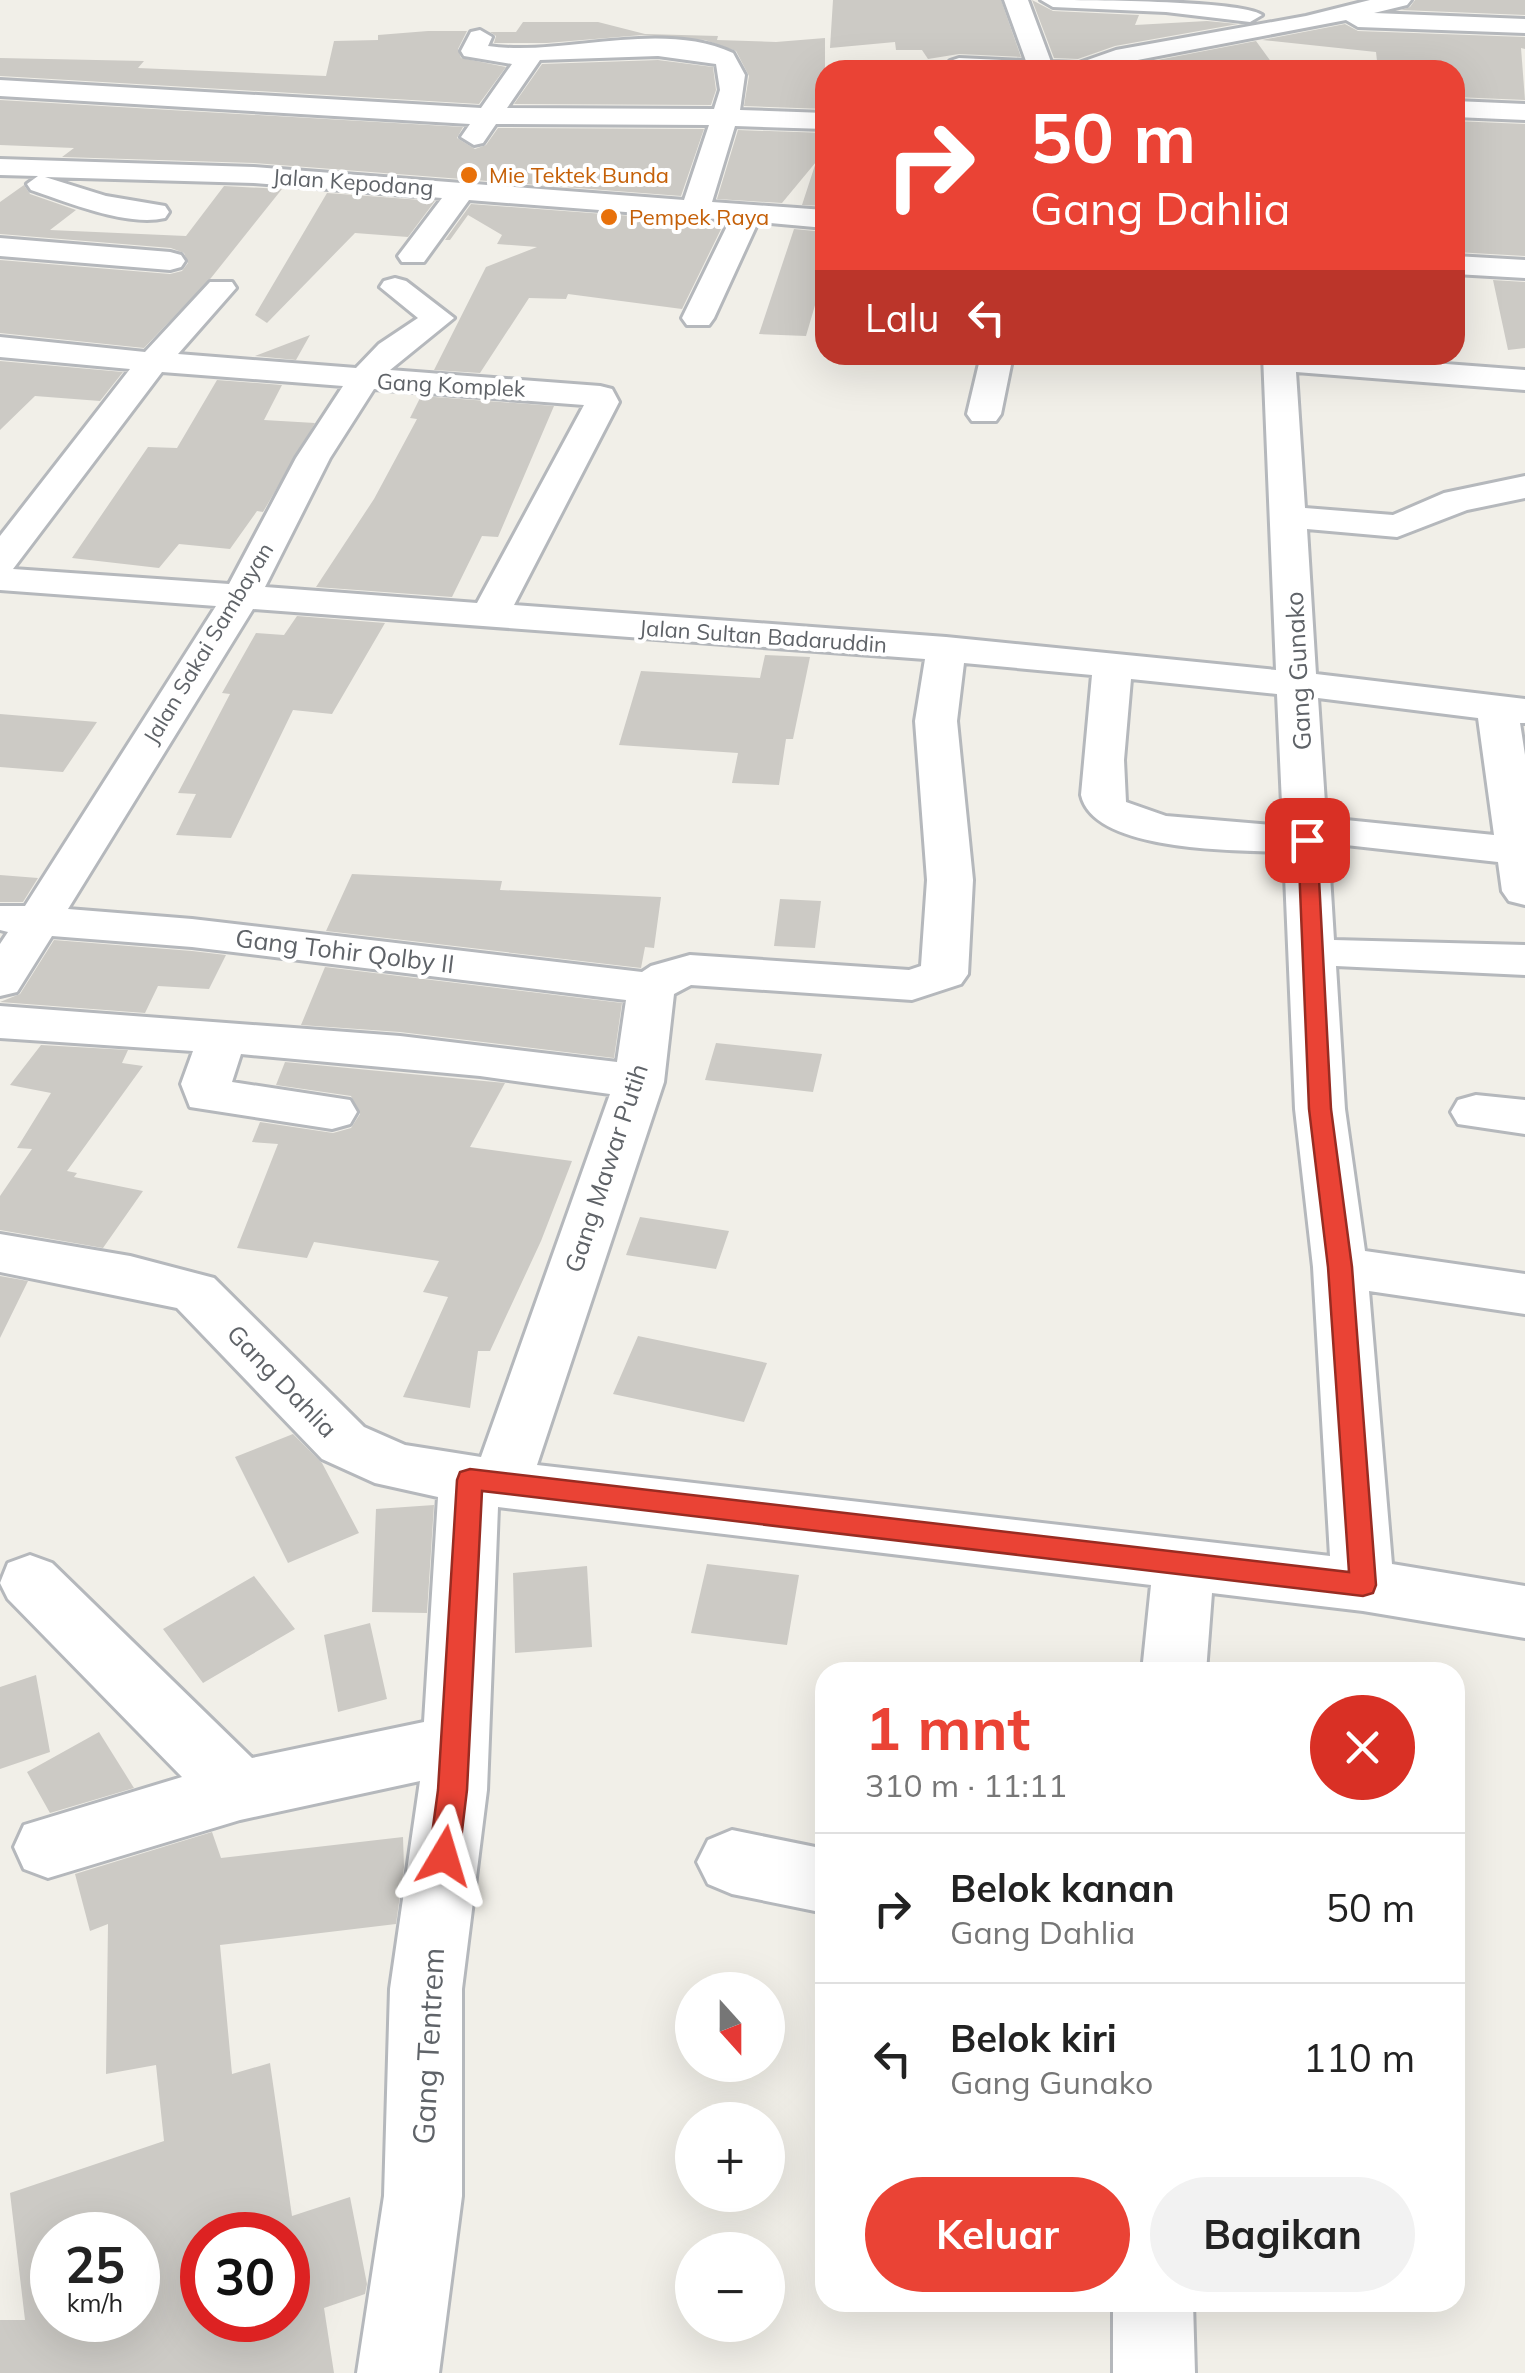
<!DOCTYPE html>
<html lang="id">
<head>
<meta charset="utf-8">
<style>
  :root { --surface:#fff; --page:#f2f2f2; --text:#222; --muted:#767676; --line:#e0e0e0; --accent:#ea4335 }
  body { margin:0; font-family:Mulish,sans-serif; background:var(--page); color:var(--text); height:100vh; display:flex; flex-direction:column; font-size:38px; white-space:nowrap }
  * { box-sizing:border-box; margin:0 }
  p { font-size:32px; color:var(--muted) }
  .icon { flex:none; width:55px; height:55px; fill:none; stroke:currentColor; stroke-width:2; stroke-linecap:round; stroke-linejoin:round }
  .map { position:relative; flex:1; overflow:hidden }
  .sheet { position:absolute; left:815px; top:1662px; width:650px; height:650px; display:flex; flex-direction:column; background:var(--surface); border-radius:30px; box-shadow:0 10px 40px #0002 }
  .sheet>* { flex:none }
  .guide { position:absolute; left:815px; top:60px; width:650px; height:305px; border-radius:30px; box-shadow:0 10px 40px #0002; background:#ea4335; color:#fff; overflow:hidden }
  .needle { width:65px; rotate:159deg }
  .controls { position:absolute; left:675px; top:1972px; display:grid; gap:20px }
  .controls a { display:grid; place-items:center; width:110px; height:110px; border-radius:50%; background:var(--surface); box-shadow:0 10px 40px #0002; font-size:50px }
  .speed { position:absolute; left:30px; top:2212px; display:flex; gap:20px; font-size:50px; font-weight:700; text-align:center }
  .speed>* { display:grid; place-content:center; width:130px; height:130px; border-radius:50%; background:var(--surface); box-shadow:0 10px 40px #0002; line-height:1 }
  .speed small { font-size:25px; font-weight:400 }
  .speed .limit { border:15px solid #d22; background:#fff; color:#111 }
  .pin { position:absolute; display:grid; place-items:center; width:85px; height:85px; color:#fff; margin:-42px; border-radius:20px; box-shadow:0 5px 15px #0006 }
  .me { position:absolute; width:110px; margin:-55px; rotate:7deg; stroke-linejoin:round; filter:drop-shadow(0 0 8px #0008) }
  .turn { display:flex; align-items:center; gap:35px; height:210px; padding:0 50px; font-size:45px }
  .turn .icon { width:130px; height:130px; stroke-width:2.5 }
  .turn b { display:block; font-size:70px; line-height:85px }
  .then { display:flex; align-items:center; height:95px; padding:0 50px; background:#0003; gap:20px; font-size:38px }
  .round { display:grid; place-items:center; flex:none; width:105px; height:105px; border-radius:52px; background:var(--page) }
  .headline { display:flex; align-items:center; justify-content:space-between; height:170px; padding:0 50px }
  h1 { font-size:60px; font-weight:700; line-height:75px; color:var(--accent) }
  .cta { display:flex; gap:20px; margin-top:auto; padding:20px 50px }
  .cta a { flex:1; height:115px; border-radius:60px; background:var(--accent); color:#fff; font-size:40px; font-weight:700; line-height:115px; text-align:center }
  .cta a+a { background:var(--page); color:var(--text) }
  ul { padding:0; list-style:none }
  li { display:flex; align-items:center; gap:30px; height:150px; padding:0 50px; border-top:2px solid var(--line) }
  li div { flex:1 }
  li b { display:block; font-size:38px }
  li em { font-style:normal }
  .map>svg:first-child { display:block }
</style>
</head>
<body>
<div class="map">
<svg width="1525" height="2373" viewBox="0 0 1525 2373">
  <rect width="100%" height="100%" fill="#f1efe8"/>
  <path fill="#cccac5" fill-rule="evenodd" d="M 833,0 L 1001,0 L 1021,57 L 959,54 L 928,59 L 922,50 L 896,50 L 895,42 L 830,48 Z
    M 1032,0 L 1053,11 L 1139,15 L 1135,25 L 1207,21 L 1238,24 L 1115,46 L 1078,59 L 1054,58 Z
    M 1415,0 L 1525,0 L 1525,15 L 1401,10 L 1410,7 Z
    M 523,22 L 598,22 L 645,34 L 718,36 L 717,40 L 776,42 L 825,38 L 825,109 L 744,106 L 749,76 L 736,51 L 705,40 L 642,35 L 547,43 L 494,43 L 496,36 L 490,32 L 516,32 Z
    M 1345,24 L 1358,31 L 1525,37 L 1525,49 L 1521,48 L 1525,100 L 1455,97 L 1455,70 L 1378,70 L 1376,52 L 1262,40 Z
    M 428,31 L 467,31 L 458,49 L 461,58 L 506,67 L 479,104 L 0,76 L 0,58 L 144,61 L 138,68 L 326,76 L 334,41 L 378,40 L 378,35 Z
    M 1256,41 L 1275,67 L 1141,70 L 1142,63 Z
    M 658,60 L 713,67 L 716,90 L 711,105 L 514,104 L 542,64 Z
    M 0,100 L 463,127 L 457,138 L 475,149 L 486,145 L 498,128 L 704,129 L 681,196 L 254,163 L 62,157 L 74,148 L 0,145 Z
    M 1455,121 L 1525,124 L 1525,256 L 1455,252 Z
    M 738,130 L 825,133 L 825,152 L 820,158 L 825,159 L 825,206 L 802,205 L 816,162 L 782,203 L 717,199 Z
    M 24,185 L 30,194 L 76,210 L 50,230 L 186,236 L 224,186 L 282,189 L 211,278 L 144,348 L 0,333 L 0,260 L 170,274 L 182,271 L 188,263 L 184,253 L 171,248 L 0,234 L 0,202 Z
    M 327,193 L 435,201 L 408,237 L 355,233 L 267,323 L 255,315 Z
    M 471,204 L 724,223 L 682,309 L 568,294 L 566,299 L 529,298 L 480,373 L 434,370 L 486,267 L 537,247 L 497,244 L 502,235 L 468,215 L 450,240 L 445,240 Z
    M 794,229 L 825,232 L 825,271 L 806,336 L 759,334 Z
    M 1493,280 L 1525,282 L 1525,348 L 1508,350 Z
    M 310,335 L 296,360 L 255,356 Z
    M 0,361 L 123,372 L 100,401 L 35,396 L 0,430 Z
    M 217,380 L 282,385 L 264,420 L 315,423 L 263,512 L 257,511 L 230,549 L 179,544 L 159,568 L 72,558 L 148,447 L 177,448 Z
    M 421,396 L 554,406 L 498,537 L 482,536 L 452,597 L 316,587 L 374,499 L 417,419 L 410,418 Z
    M 297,616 L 385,623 L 332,714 L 293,710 L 231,838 L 176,835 L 196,794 L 178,793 L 230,694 L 222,693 L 256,633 L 284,635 Z
    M 765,655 L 810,657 L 793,739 L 786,739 L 779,785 L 732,783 L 738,753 L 619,745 L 641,671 L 760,678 Z
    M 0,714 L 97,722 L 63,772 L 0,767 Z
    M 352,874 L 502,881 L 500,890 L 661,897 L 654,948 L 645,947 L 641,968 L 326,931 Z
    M 0,875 L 38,878 L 23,902 L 0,902 Z
    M 780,899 L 821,901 L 815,948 L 774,946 Z
    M 54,940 L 192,951 L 226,955 L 209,989 L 158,986 L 145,1013 L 0,1002 L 20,994 Z
    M 325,967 L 622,1003 L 614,1058 L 400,1032 L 301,1025 Z
    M 716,1043 L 822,1054 L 813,1092 L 705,1080 Z
    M 41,1045 L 128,1050 L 122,1063 L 143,1066 L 67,1171 L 77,1173 L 74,1177 L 143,1191 L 103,1248 L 0,1230 L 0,1196 L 32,1149 L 17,1148 L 51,1093 L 10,1085 Z
    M 285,1062 L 505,1083 L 470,1147 L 572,1161 L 541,1241 L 490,1351 L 478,1351 L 470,1408 L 403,1397 L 448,1297 L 423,1292 L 439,1261 L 314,1242 L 307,1258 L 237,1248 L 278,1144 L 252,1142 L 260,1122 L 333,1133 L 351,1128 L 360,1114 L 351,1096 L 276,1085 Z
    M 640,1217 L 729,1231 L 716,1269 L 626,1255 Z
    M 0,1276 L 28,1281 L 0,1338 Z
    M 638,1336 L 767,1363 L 744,1422 L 613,1394 Z
    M 293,1434 L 322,1463 L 359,1533 L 288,1563 L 235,1457 Z
    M 434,1505 L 427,1613 L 372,1612 L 376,1509 Z
    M 707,1564 L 799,1575 L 787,1645 L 691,1633 Z
    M 587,1566 L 592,1647 L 515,1653 L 513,1573 Z
    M 254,1576 L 295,1629 L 203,1683 L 163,1629 Z
    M 370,1623 L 387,1699 L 338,1712 L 324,1635 Z
    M 36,1675 L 50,1752 L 0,1769 L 0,1687 Z
    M 99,1732 L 134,1788 L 50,1813 L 27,1772 Z
    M 212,1832 L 221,1858 L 403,1837 L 404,1867 L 396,1924 L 220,1945 L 232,2074 L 270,2063 L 292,2216 L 350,2197 L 367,2284 L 365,2294 L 324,2308 L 334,2373 L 0,2373 L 0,2320 L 25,2320 L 10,2193 L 164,2141 L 156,2065 L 106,2074 L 108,1924 L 90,1931 L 75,1874 ZM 52,2235 L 138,2235 L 138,2320 L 52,2320 ZM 202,2235 L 288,2235 L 288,2320 L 202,2320 Z"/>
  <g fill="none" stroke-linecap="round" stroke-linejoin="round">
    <g stroke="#b5b8bc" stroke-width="6">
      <path id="minor" d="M 1004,0 L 1028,0 L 1051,62 L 1079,63 L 1116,50 L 1306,16 L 1370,0 L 1411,0 L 1407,5 L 1374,13 L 1525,19 L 1525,33 L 1358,27 L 1346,20 L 1122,63 L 1105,70 L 949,70 L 946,66 L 950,61 L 959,58 L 1026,61 Z
        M 1041,0 C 1079,0 1241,0 1262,15 L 1250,22 L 1166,12 L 1053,7 Z
        M 480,30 L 492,37 L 488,46 C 562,57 659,19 733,53 L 745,75 L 740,110 L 825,113 L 825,129 L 735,126 L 712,202 L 825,210 L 825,228 L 758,222 L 714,318 L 709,325 L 687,325 L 682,318 L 730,220 L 469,200 L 424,262 L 402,262 L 398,256 L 442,198 L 254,183 L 45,177 L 106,196 L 165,206 L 169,212 L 165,218 C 127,227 67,202 31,190 L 27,184 L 38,176 L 0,175 L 0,159 L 254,167 L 684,200 L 709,125 L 496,124 L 483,143 L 474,145 L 461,137 L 470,124 L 0,96 L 0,80 L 481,108 L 512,64 L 464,56 L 461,51 L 471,32 ZM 658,56 L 716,64 L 720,90 L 714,109 L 507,108 L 540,60 Z
        M 1455,101 L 1525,104 L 1525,120 L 1455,117 Z
        M 0,238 L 170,252 L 181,255 L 185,261 L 181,267 L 170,270 L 0,256 Z
        M 1455,256 L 1525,260 L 1525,278 L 1455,274 Z
        M 395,278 L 406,281 L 454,318 L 390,370 L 600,386 L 612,389 L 619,402 L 514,605 L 946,637 L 1276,670 L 1263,355 L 1327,355 L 1525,370 L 1525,390 L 1296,372 L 1305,508 L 1393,515 L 1444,493 L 1525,476 L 1525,498 L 1467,510 L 1397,537 L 1307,529 L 1316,674 L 1525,699 L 1525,723 L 1520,723 L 1525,755 L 1525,905 L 1509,901 L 1502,891 L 1498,862 L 1328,843 L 1334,940 L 1525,945 L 1525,975 L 1336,966 L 1345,1109 L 1365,1251 L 1525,1274 L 1525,1314 L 1369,1291 L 1392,1564 L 1525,1586 L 1525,1638 L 1363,1611 L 1212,1593 L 1206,1672 L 1142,1672 L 1151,1585 L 498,1507 L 487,1790 L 462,1989 L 462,2196 L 439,2373 L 357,2373 L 384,2196 L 390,1989 L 420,1781 L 240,1820 L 48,1878 L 24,1869 L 14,1847 L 24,1825 L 182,1777 L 8,1599 L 0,1583 L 8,1563 L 30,1555 L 52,1563 L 252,1758 L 424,1722 L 438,1497 L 375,1483 L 322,1459 L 177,1308 L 0,1272 L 0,1234 L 130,1256 L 214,1278 L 364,1427 L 405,1445 L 481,1457 L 610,1094 L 480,1076 L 241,1054 L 232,1082 L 350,1100 L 357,1112 L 350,1124 L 332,1129 L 190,1107 L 181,1084 L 193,1051 L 0,1038 L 0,1006 L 400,1036 L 617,1062 L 626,1000 L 192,947 L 52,936 L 17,992 L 0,996 L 0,944 L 8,932 L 0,930 L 0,906 L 25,906 L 216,606 L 0,590 L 0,536 L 130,369 L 0,357 L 0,337 L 145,352 L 210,282 L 232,282 L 236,288 L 178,354 L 356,368 L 379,344 L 418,318 L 380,287 L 384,281 ZM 162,372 L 343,386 L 296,458 L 229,584 L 13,569 ZM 374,389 L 584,405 L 477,603 L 265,587 L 330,458 ZM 253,609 L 925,659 L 915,721 L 927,880 L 921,966 L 909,970 L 690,955 L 651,966 L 642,972 L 192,919 L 68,909 ZM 964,663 L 1092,675 L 1081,795 C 1093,852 1236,850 1284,852 L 1295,1109 L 1313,1267 L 1330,1556 L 537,1465 L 664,1082 L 674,994 L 691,985 L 912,1000 L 961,984 L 968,974 L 973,880 L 957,721 ZM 1131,679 L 1277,694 L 1283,826 L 1166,816 L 1126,802 L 1124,760 ZM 1318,698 L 1478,718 L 1494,835 L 1326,818 Z
        M 981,355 L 1013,355 L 1001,414 L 996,421 L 972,421 L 967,414 Z
        M 1476,1095 L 1525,1100 L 1525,1134 L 1458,1124 L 1451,1112 L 1458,1100 Z
        M 732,1830 L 825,1849 L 825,1913 L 732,1894 L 708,1884 L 697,1862 L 708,1840 Z
        M 1113,2302 L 1193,2302 L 1195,2373 L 1113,2373 Z"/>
    </g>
    <use href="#minor" fill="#fff" fill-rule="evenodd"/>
  </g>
  <path fill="#ea4335" stroke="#982c22" stroke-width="2.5" d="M 1307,834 L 1317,840 L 1331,1109 L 1352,1267 L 1376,1585 L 1373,1593 L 1363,1596 L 482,1491 L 467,1790 L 459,1856 L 455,1865 L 444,1869 L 434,1865 L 429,1856 L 438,1790 L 457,1480 L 460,1472 L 470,1469 L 1349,1572 L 1328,1267 L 1309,1109 L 1298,840 Z"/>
  <g fill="#e8710a" stroke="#fff" stroke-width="4">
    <circle cx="469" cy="175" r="10"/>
    <circle cx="609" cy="217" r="10"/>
  </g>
  <g text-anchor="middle" stroke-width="8" stroke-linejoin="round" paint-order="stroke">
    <g font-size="22" fill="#c56008" stroke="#fff" text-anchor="start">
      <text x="489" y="183">Mie Tektek Bunda</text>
      <text x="629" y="225">Pempek Raya</text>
    </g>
    <g font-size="22" fill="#5f6368" stroke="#fff">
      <text transform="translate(353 182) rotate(4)" y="8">Jalan Kepodang</text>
      <text transform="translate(451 385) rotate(3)" y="8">Gang Komplek</text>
      <text transform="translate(763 636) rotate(4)" y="8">Jalan Sultan Badaruddin</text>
      <text transform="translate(208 643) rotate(-59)" y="8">Jalan Sakai Sambayan</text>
    </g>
    <g font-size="25" fill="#5f6368" stroke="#fff">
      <text transform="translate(1298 671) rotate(-93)" y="9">Gang Gunako</text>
      <text transform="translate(345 951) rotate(7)" y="9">Gang Tohir Qolby II</text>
      <text transform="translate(606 1168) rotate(-72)" y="9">Gang Mawar Putih</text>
      <text transform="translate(282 1381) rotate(46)" y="9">Gang Dahlia</text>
    </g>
    <g font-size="30" fill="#5f6368" stroke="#fff">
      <text transform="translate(429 2046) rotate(-87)" y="10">Gang Tentrem</text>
    </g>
  </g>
</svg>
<div class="controls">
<a><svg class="needle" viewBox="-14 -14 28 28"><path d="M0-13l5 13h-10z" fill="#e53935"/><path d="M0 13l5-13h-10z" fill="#767676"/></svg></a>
<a>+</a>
<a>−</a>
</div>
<div class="speed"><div>25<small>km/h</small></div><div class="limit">30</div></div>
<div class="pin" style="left:1307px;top:840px;background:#d93025"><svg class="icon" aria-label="arrive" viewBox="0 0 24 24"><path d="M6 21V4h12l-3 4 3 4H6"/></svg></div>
<svg class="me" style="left:444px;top:1856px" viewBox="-20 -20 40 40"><path d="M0-17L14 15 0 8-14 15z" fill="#ea4335" stroke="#fff" stroke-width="4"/></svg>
<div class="guide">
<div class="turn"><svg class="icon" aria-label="right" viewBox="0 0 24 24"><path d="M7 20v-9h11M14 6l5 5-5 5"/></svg><div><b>50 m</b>Gang Dahlia</div></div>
<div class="then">Lalu<svg class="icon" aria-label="left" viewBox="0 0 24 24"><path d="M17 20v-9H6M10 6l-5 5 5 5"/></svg></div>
</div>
<section class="sheet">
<div class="headline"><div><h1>1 mnt</h1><p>310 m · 11:11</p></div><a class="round" style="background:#d93025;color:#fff"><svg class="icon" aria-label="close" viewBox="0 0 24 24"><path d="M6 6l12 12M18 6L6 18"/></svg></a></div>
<ul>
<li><svg class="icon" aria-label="right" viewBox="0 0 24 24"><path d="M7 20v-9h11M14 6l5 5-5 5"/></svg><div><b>Belok kanan</b><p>Gang Dahlia</p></div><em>50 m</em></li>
<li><svg class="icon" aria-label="left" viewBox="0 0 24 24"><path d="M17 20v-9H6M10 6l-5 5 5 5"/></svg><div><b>Belok kiri</b><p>Gang Gunako</p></div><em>110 m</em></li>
</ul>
<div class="cta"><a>Keluar</a><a>Bagikan</a></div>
</section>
</div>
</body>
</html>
